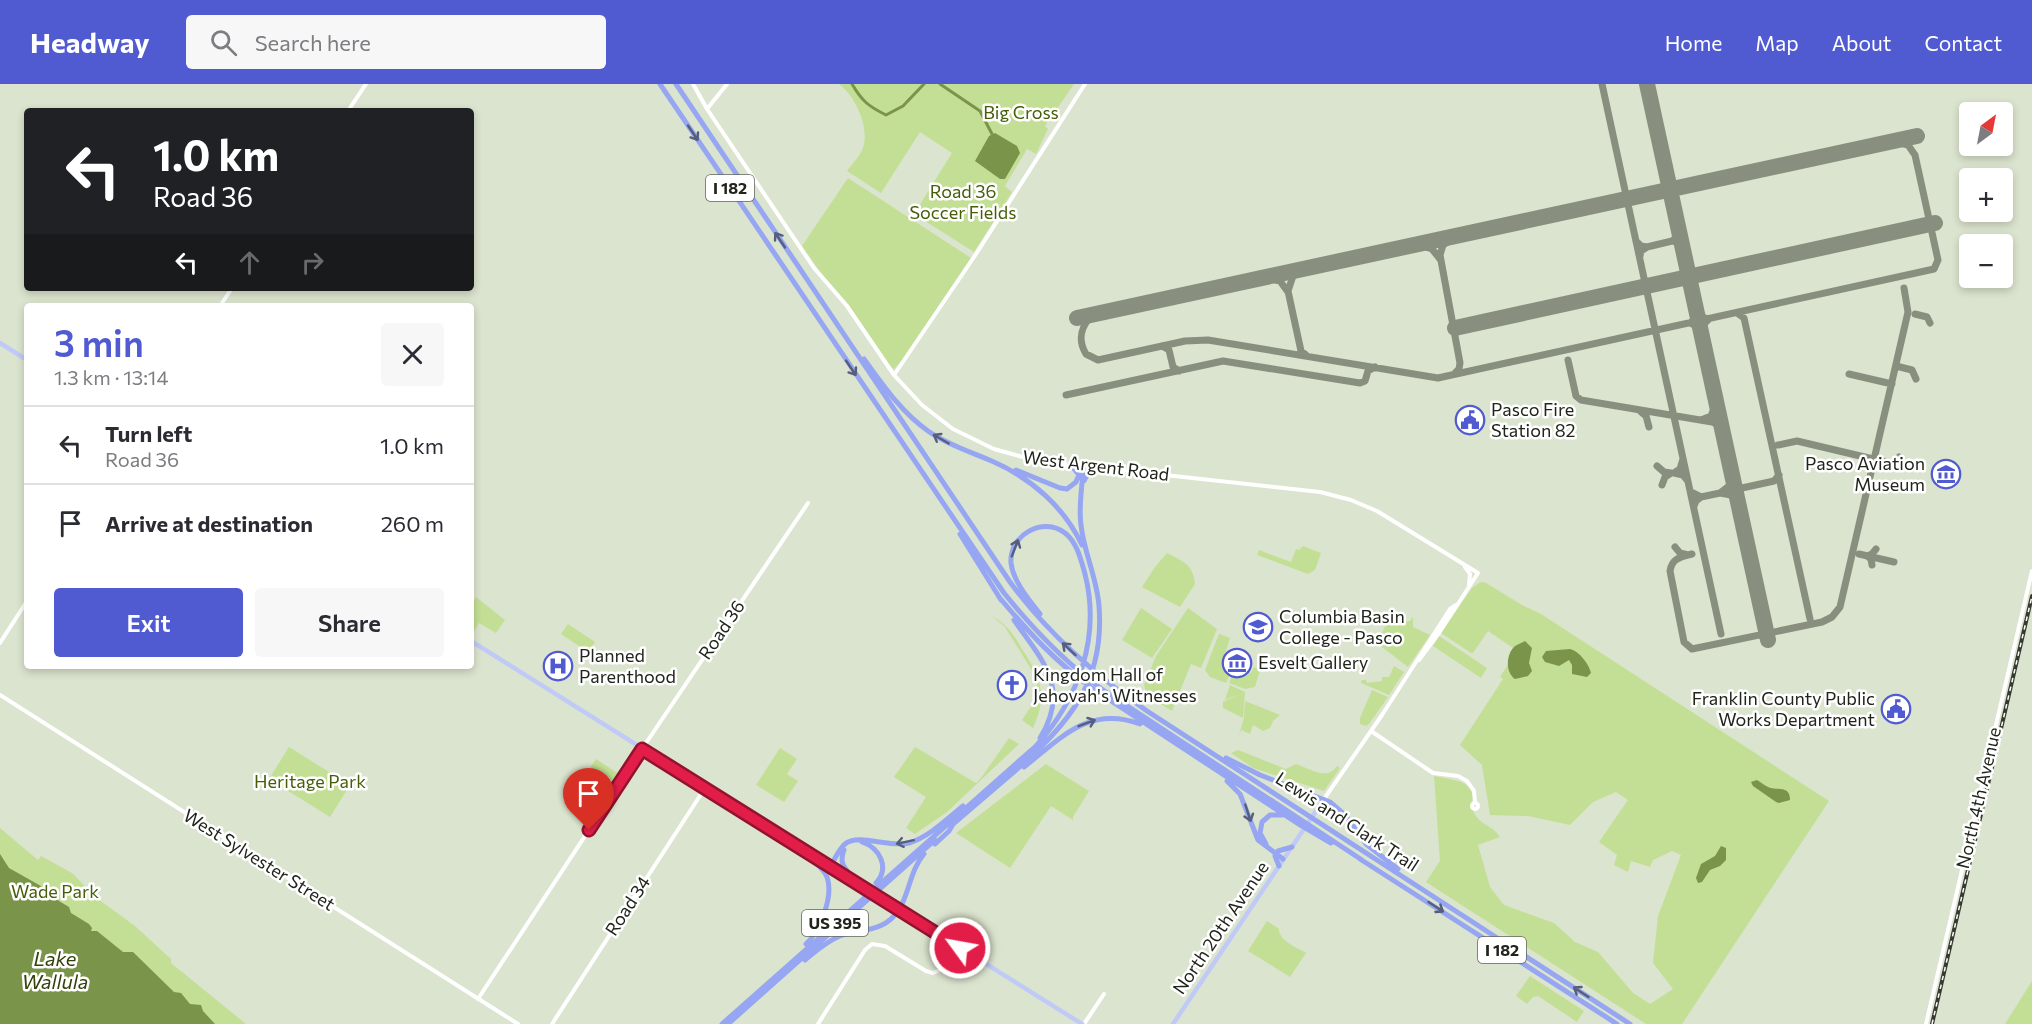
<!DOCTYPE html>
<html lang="en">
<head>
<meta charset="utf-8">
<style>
  :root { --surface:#fff; --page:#f7f7f7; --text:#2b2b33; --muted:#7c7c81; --line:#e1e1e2; --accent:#515bd1 }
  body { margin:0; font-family:Commissioner,sans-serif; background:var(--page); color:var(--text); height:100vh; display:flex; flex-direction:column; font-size:22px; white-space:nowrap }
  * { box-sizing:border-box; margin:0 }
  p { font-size:20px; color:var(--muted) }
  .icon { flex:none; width:33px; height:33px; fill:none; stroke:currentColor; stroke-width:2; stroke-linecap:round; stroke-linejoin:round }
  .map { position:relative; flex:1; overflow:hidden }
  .details { position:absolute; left:24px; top:219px; width:450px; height:366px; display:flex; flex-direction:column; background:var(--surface); border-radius:6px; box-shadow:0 3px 9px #0003 }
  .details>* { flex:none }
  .guide { position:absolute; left:24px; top:24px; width:450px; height:183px; border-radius:6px; box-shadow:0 3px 9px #0003; background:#202124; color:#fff; overflow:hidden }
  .needle { width:39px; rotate:32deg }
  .buttons { position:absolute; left:1959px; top:18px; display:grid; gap:12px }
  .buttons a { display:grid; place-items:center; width:54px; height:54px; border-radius:6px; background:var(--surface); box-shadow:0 3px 9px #0003; font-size:30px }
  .pin { position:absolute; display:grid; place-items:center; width:51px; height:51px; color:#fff; margin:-62px -26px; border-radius:50% 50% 50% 0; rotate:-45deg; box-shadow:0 0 6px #0007 }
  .pin .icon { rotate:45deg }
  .me { position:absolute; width:66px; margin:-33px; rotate:302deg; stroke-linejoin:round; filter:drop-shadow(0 0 4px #0008) }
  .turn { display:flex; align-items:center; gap:21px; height:126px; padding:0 30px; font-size:27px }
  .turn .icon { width:78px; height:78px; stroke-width:2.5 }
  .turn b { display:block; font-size:42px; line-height:51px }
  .lanes { display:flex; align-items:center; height:57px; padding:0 30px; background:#0003; justify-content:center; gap:30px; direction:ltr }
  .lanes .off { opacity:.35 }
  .round { display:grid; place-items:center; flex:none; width:63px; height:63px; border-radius:6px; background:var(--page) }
  .overview { display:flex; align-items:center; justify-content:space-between; height:102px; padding:0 30px }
  h1 { font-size:36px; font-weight:600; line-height:45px; color:var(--accent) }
  .primary-button { display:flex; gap:12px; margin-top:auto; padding:12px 30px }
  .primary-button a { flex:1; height:69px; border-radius:6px; background:var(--accent); color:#fff; font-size:24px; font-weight:600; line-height:69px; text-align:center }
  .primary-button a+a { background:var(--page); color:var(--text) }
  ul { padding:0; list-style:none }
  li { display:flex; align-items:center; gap:18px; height:78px; padding:0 30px; border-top:2px solid var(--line) }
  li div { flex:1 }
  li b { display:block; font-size:22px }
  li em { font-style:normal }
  header { display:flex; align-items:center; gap:36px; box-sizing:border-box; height:84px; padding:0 30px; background:var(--accent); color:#fff }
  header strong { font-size:28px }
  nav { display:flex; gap:33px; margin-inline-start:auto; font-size:21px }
  .search { width:420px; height:54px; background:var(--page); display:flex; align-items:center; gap:15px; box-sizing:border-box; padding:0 21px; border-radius:6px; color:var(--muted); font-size:22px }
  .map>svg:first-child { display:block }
</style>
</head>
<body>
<header>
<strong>Headway</strong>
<div class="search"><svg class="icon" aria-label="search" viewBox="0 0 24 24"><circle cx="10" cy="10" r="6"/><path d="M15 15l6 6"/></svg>Search here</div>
<nav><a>Home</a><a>Map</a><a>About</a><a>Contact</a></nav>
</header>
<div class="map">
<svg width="2032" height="940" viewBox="0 0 2032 940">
  <rect width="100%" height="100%" fill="#dbe4ce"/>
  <path fill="#c3df95" d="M 839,0 L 1074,0 L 1045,42 L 1048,45 L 1036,70 L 1027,65 L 1005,102 L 1012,108 L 974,168 L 914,130 L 952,69 L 920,48 L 881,109 L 847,87 C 852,80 860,72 863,64 C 870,43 855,12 839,0 Z
    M 848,94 L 971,174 L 903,275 L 894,285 L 891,283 L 848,220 L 822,190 L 802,162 Z
    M 1303,462 L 1321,469 L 1315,486 L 1308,490 L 1257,471 L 1259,466 L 1291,478 L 1296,465 L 1299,466 Z
    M 1167,469 C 1184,478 1193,480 1195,500 L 1180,523 L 1142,503 L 1155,483 Z
    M 1481,498 L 1486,499 L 1522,521 L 1541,530 L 1829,717 L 1682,940 L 1646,940 L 1426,798 L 1440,777 L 1434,692 C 1451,696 1481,696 1471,722 C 1478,743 1490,738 1500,753 L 1478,761 L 1490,803 L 1504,821 L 1554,839 L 1575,858 L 1598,868 L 1633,909 L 1650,920 L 1673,905 L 1653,879 L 1658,832 L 1681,771 L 1672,767 L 1653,776 L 1650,783 L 1631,777 L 1628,788 L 1614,781 L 1617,771 L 1599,758 L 1628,716 L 1616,708 L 1593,718 L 1570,741 L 1528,732 L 1490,731 L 1482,681 L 1460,661 L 1503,595 L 1500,593 L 1507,582 L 1513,564 L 1488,547 L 1473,569 L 1471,569 L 1441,549 L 1472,504 Z
    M 476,513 L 505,536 L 496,549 L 479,539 L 471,552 L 471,521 Z
    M 1141,524 L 1172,545 L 1152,574 L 1122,556 Z
    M 1188,524 L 1217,545 L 1201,584 L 1191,580 L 1172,627 C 1162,620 1146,614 1144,601 L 1156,572 Z
    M 1390,529 L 1404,538 L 1410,537 L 1413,533 L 1413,543 L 1430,551 L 1408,583 L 1378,560 Z
    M 991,531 C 1008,542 1012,548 1022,565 C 1041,594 1048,611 1033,644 L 1022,636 L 1036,615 L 1038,608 L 1036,593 L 1005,543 Z
    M 568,540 L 595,558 L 588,568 L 561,550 Z
    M 1219,550 L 1230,554 L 1222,580 L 1233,584 L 1226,599 L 1210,593 L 1205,586 Z
    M 1439,552 L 1487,584 L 1481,594 L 1433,562 Z
    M 1394,582 L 1404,588 L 1389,611 L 1361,599 L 1362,596 L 1366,596 L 1367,599 L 1382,597 L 1382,593 L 1389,593 Z
    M 1254,583 L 1260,586 L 1255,603 L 1245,605 L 1229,599 L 1234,585 L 1243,588 L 1244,586 L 1251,589 Z
    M 1230,601 L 1245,608 L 1243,634 L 1223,624 L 1223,618 L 1240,610 L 1225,616 Z
    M 1372,606 L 1388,613 L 1369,640 L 1366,642 L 1360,640 L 1360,634 Z
    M 1245,617 L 1280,631 L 1273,637 L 1270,644 L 1263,647 L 1253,641 L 1250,650 L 1241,646 L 1238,654 L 1244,634 Z
    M 1009,654 L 1019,660 L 947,728 L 915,750 L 906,744 L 926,713 L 894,693 L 915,663 L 976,699 L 981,694 Z
    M 289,663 L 350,701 L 330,733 L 269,695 Z
    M 780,664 L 797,675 L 787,690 L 798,697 L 784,718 L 756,701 Z
    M 1238,666 L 1286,685 L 1296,680 C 1310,685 1327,697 1337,682 L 1340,684 L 1324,707 L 1253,684 L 1231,669 Z
    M 596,675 L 622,692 L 612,706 L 587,689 Z
    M 1046,680 L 1089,707 L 1073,733 L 1073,736 L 1051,722 L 1010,784 L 956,749 Z
    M 0,744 L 38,776 L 41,772 L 72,789 L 98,815 L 135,842 L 171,875 L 171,879 L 246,940 L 193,940 L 0,795 Z
    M 1267,837 L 1279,845 C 1279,857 1296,863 1306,869 L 1290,893 L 1248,867 Z
    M 1530,892 L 1584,927 L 1577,938 L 1538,912 L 1533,913 L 1527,920 L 1516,912 Z
    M 2032,897 L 2032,940 L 2005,940 Z"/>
  <path fill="#7a944a" d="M 995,49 L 1017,62 L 1020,69 L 1005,95 L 1000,95 L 975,77 L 989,52 Z
    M 1525,557 L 1532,564 L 1529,579 L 1532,587 L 1528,592 L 1515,595 C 1505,588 1506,570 1515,562 C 1518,560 1522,559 1525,557 Z
    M 1570,565 C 1579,567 1589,580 1591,589 L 1587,593 L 1572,590 L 1572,581 L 1569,576 L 1559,582 L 1545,578 L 1542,573 L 1546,567 Z
    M 1757,696 C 1761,698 1766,703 1771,704 C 1781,706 1790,703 1790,716 L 1779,719 L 1776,718 L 1753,702 L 1751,698 Z
    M 1721,762 L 1726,764 L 1726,776 L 1720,782 L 1710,786 L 1702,798 L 1698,799 L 1696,794 L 1701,780 L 1715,772 Z
    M 0,770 L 9,784 L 48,806 L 59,817 L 69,823 L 71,829 L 89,840 L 92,844 L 91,847 L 97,847 L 123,868 L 133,868 L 174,908 L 181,909 L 190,920 L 201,921 L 203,927 L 215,940 L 0,940 Z"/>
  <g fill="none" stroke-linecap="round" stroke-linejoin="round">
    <path stroke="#7a944a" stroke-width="3" d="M 852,0 C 862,17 868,22 886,31 L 903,22 L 924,0
      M 940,0 L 980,27 L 992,50"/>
    <path stroke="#888f7f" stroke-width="7" d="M 1602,0 L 1721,550
      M 1679,146 L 1677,153 L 1672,157 L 1679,159 L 1683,165
      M 1636,157 L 1641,162 L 1647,163 L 1641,167 L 1640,172
      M 1418,161 L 1432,165 L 1440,175
      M 1647,163 L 1672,157
      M 1304,185 L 1293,192 L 1288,207 L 1301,267 L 1306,271
      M 1265,194 L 1280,197 L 1288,208
      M 1697,227 L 1702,233 L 1709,235 L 1703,241 L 1702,249 L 1699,243 L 1690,239 L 1696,234 Z
      M 1737,229 L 1744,234 L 1810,535
      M 1915,230 L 1927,233 L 1930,239
      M 1092,231 C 1081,243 1077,255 1086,270 L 1098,276 L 1185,257 L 1208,256 L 1438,294 L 1934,185 L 1938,176 L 1915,71 L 1908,61 L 1893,57
      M 1162,262 L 1169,266 L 1173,283 L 1179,287
      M 1568,276 L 1576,312 L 1581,316 L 1712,338 L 1717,340 L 1724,349
      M 1896,282 L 1912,286 L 1916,295
      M 1454,290 L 1459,285 L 1460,279 L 1440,171 L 1443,161 L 1456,152
      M 1849,290 L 1892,300
      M 1066,311 L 1223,277 L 1360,299 L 1365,297 L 1368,287 L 1375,283
      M 1640,327 L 1646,332 L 1649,343
      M 1701,336 L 1711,332 L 1717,317
      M 1778,361 L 1797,357 L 1890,379 L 1895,378 L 1899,373
      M 1683,375 L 1680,385 L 1674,389 L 1683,391 L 1687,396
      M 1657,382 L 1664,388 L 1671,389 L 1665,393 L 1662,401
      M 1733,389 L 1729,402 L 1720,409 L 1731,411 L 1739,421
      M 1742,404 L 1774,397 L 1779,391
      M 1691,408 L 1701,413 L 1696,417 L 1694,422
      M 1701,413 L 1720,409
      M 1675,463 L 1680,469 L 1688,471
      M 1692,470 C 1681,473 1672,474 1670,487 L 1684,558 L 1692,565 L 1822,538 L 1832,533 L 1840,523 L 1908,228 L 1904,204
      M 1859,470 L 1894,478
      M 1872,481 L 1871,475 L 1867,472 L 1872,470 L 1876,465
      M 1760,551 L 1764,546 L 1764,534"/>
    <path stroke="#888f7f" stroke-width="16" d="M 1647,0 L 1768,556
      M 1077,234 L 1917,52
      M 1455,244 L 1935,139"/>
    <path stroke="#fff" stroke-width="4" d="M 693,0 L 707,25 L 814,184 L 847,222 L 894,291 L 922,321 L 953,345 L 994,365 L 1037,377 L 1320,408 L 1351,416 L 1377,427 L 1478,489 L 1439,549 L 1419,576
      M 707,25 L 727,0
      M 348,27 L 366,0
      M 220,222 L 232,204
      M 894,291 L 974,173 L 1085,0
      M 1465,483 L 1470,490 L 1469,501
      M 0,559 L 27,517
      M 0,611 L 518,940
      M 1371,647 L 1433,689 L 1458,692 L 1467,697 L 1474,707 L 1475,718
      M 1324,715 L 1382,631 L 1450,525 L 1456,521
      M1472 722a3 3 0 1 1 6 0a3 3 0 1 1-6 0Z
      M 478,915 L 644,662 L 808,419
      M 552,940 L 705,704
      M 818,940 L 865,866 L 872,860 L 885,862 L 926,887 L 933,889 L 942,885 L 957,863
      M 1084,940 L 1104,910
      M 1926,940 L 2032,487"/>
    <path stroke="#c0caf7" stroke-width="4.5" d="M 0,259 L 27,276
      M 471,557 L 1082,940
      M 1173,940 L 1324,715"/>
    <path stroke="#96a6f2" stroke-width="5" d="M 660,0 L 1004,509 C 1033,545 1066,579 1103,606 L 1362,776
      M 676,0 L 1010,498 C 1048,550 1095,591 1147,627 L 1630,940
      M 864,275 C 883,301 901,328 928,347 C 948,361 971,368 994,378 C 1032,395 1064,423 1082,461
      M 1070,380 L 1079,391
      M 1016,386 L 1060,404 L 1067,405 L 1076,398 L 1082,383
      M 1084,397 L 1088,389 L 1097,383
      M 960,450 L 1001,516
      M 999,513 C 1029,549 1056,578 1093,605 L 1297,739 L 1331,759
      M 1014,536 C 1042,576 1071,604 1040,654
      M 1226,674 L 1260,691 L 1330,718 L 1345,731 L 1366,760 L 1398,785
      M 1024,683 C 1061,654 1089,621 1140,640
      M 1227,697 L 1240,710 L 1258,756 L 1283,775
      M 953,740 C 974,722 995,704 1016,686 C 1069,639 1105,598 1099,522 C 1097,494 1084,469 1081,441 C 1078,422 1083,401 1083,382
      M 862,758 C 880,764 890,784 876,799
      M 935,760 L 949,747 L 952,742
      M 1266,760 L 1260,749 L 1262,738 L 1270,731 L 1282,731
      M 844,766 C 837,783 850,787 857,800
      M 1278,767 L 1292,763
      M 1275,772 L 1279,782
      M 1360,775 L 1617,940
      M 830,783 C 835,775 839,765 845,760 C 858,749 890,764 909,759 C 929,753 947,735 963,722
      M 806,860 C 820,847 834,812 827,793 C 823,783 813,779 809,770
      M 805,876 C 816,867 827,857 840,852 C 858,845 879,848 893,833 C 910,815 908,789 924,770
      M 722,940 L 1036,662 C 1079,614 1101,553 1085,490 C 1081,476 1077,458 1065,449 C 1043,432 1009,451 1011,479 C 1013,497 1029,516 1040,530
      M 728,940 L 935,756"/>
    <g stroke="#363a30" stroke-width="4">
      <path id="rail" d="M 1932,940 L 2032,512"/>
    </g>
    <use href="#rail" stroke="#fff" stroke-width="1.5" stroke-dasharray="4.5" stroke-linecap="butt"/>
  </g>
  <defs><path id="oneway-shaft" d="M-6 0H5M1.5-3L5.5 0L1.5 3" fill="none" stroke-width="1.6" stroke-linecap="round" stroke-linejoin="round" transform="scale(1.5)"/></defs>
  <g stroke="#555e7c">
    <use href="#oneway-shaft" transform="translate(693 49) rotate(56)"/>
    <use href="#oneway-shaft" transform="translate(780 156) rotate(-124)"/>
    <use href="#oneway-shaft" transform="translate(851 284) rotate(56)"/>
    <use href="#oneway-shaft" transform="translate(941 355) rotate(-150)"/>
    <use href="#oneway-shaft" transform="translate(1015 464) rotate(-69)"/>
    <use href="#oneway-shaft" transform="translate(1069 565) rotate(-137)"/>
    <use href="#oneway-shaft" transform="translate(1087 639) rotate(-21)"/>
    <use href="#oneway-shaft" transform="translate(1248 729) rotate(72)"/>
    <use href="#oneway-shaft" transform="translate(905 758) rotate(168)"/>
    <use href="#oneway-shaft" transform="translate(1436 823) rotate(33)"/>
    <use href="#oneway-shaft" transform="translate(1581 908) rotate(-147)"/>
  </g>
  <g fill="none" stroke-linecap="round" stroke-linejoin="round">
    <g stroke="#92132f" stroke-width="15">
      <path id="route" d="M 589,746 L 642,665 L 960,864"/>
    </g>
    <use href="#route" stroke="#e11d48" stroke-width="10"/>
  </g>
  <defs>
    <g id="civic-ring" transform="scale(1.5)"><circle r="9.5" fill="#fff" stroke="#515bd1" stroke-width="1.5"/><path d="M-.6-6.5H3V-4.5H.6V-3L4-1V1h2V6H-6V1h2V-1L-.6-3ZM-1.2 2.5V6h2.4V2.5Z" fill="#515bd1"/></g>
    <g id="museum-ring" transform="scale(1.5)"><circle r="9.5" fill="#fff" stroke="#515bd1" stroke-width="1.5"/><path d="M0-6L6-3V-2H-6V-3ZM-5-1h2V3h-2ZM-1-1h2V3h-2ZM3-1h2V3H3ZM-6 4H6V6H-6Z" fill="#515bd1"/></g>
    <g id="university-ring" transform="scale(1.5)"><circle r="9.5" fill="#fff" stroke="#515bd1" stroke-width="1.5"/><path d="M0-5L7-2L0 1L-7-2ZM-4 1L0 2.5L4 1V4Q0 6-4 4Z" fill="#515bd1"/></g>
    <g id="hospital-ring" transform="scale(1.5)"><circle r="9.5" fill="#fff" stroke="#515bd1" stroke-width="1.5"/><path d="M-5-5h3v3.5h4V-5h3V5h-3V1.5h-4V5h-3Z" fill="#515bd1"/></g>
    <g id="church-ring" transform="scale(1.5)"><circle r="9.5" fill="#fff" stroke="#515bd1" stroke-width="1.5"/><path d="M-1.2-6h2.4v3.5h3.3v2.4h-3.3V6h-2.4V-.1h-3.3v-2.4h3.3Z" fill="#515bd1"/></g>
  </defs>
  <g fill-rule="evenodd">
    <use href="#civic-ring" x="1470" y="336"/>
    <use href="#museum-ring" x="1946" y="390"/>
    <use href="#university-ring" x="1258" y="543"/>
    <use href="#museum-ring" x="1237" y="579"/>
    <use href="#hospital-ring" x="558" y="582"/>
    <use href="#church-ring" x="1012" y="601"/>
    <use href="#civic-ring" x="1896" y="625"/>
  </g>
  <g text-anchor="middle" stroke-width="5" stroke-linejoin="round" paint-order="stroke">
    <g fill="#fff" stroke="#63665f" stroke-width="1.5">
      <rect x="706" y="91" width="48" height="26" rx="4.5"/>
      <rect x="802" y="826" width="66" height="26" rx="4.5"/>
      <rect x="1478" y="853" width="48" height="26" rx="4.5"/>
    </g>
    <g font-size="16" font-weight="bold" fill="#20241b">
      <text x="730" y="110">I 182</text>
      <text x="835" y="845">US 395</text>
      <text x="1502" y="872">I 182</text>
    </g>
    <g font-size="18" fill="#475e09" stroke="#fff">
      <text x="1021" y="35">Big Cross</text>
      <text x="963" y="114">Road 36<tspan x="963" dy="21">Soccer Fields</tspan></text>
      <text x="310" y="704">Heritage Park</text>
      <text x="55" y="814">Wade Park</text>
    </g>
    <g font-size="18" fill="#20241b" stroke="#fff" text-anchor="start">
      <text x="1491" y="332">Pasco Fire<tspan x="1491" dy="21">Station 82</tspan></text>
      <text x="1925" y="386" text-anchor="end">Pasco Aviation<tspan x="1925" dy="21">Museum</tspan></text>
      <text x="1279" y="539">Columbia Basin<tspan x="1279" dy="21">College - Pasco</tspan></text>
      <text x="579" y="578">Planned<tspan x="579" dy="21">Parenthood</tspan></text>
      <text x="1258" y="585">Esvelt Gallery</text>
      <text x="1033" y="597">Kingdom Hall of<tspan x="1033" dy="21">Jehovah's Witnesses</tspan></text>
      <text x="1875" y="621" text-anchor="end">Franklin County Public<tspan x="1875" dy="21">Works Department</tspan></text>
    </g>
    <g font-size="18" fill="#20241b" stroke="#fff">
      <text transform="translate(1096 382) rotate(7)" y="6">West Argent Road</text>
      <text transform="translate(722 546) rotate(-56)" y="6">Road 36</text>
      <text transform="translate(1979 714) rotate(-77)" y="6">North 4th Avenue</text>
      <text transform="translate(1347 738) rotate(33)" y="6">Lewis and Clark Trail</text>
      <text transform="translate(259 776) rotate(32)" y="6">West Sylvester Street</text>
      <text transform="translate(628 822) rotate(-57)" y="6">Road 34</text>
      <text transform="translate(1221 844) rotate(-56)" y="6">North 20th Avenue</text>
    </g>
    <g font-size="20" font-style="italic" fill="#31420a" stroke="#fff">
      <text x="55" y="882">Lake<tspan x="55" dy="23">Wallula</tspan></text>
    </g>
  </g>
</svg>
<div class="buttons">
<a><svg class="needle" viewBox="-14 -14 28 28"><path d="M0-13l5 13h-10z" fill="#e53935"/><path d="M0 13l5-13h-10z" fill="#7c7c81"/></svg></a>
<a>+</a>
<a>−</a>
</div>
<div class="pin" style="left:589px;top:746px;background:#d93025"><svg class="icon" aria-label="arrive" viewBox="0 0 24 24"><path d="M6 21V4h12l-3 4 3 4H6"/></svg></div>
<svg class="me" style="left:960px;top:864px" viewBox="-20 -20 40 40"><circle r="17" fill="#e11d48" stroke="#fff" stroke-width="3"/><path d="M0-11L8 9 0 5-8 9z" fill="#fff"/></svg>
<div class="guide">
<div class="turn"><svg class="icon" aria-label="left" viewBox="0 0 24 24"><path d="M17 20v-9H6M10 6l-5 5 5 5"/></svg><div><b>1.0 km</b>Road 36</div></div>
<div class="lanes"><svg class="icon" aria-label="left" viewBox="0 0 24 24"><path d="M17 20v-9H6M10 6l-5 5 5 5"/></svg><svg class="icon off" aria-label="ahead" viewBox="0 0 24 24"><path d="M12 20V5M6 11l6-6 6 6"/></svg><svg class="icon off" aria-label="right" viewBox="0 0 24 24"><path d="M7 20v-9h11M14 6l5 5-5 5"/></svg></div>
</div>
<section class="details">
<div class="overview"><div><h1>3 min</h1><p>1.3 km · 13:14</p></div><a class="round"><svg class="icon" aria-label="close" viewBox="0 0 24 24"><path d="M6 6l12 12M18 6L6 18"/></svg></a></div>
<ul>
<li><svg class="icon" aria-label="left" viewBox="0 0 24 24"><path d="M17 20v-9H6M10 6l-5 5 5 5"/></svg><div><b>Turn left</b><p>Road 36</p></div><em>1.0 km</em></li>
<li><svg class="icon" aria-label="arrive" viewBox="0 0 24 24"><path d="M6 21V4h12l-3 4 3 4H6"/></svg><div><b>Arrive at destination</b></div><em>260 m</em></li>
</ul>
<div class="primary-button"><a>Exit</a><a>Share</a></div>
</section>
</div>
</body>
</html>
